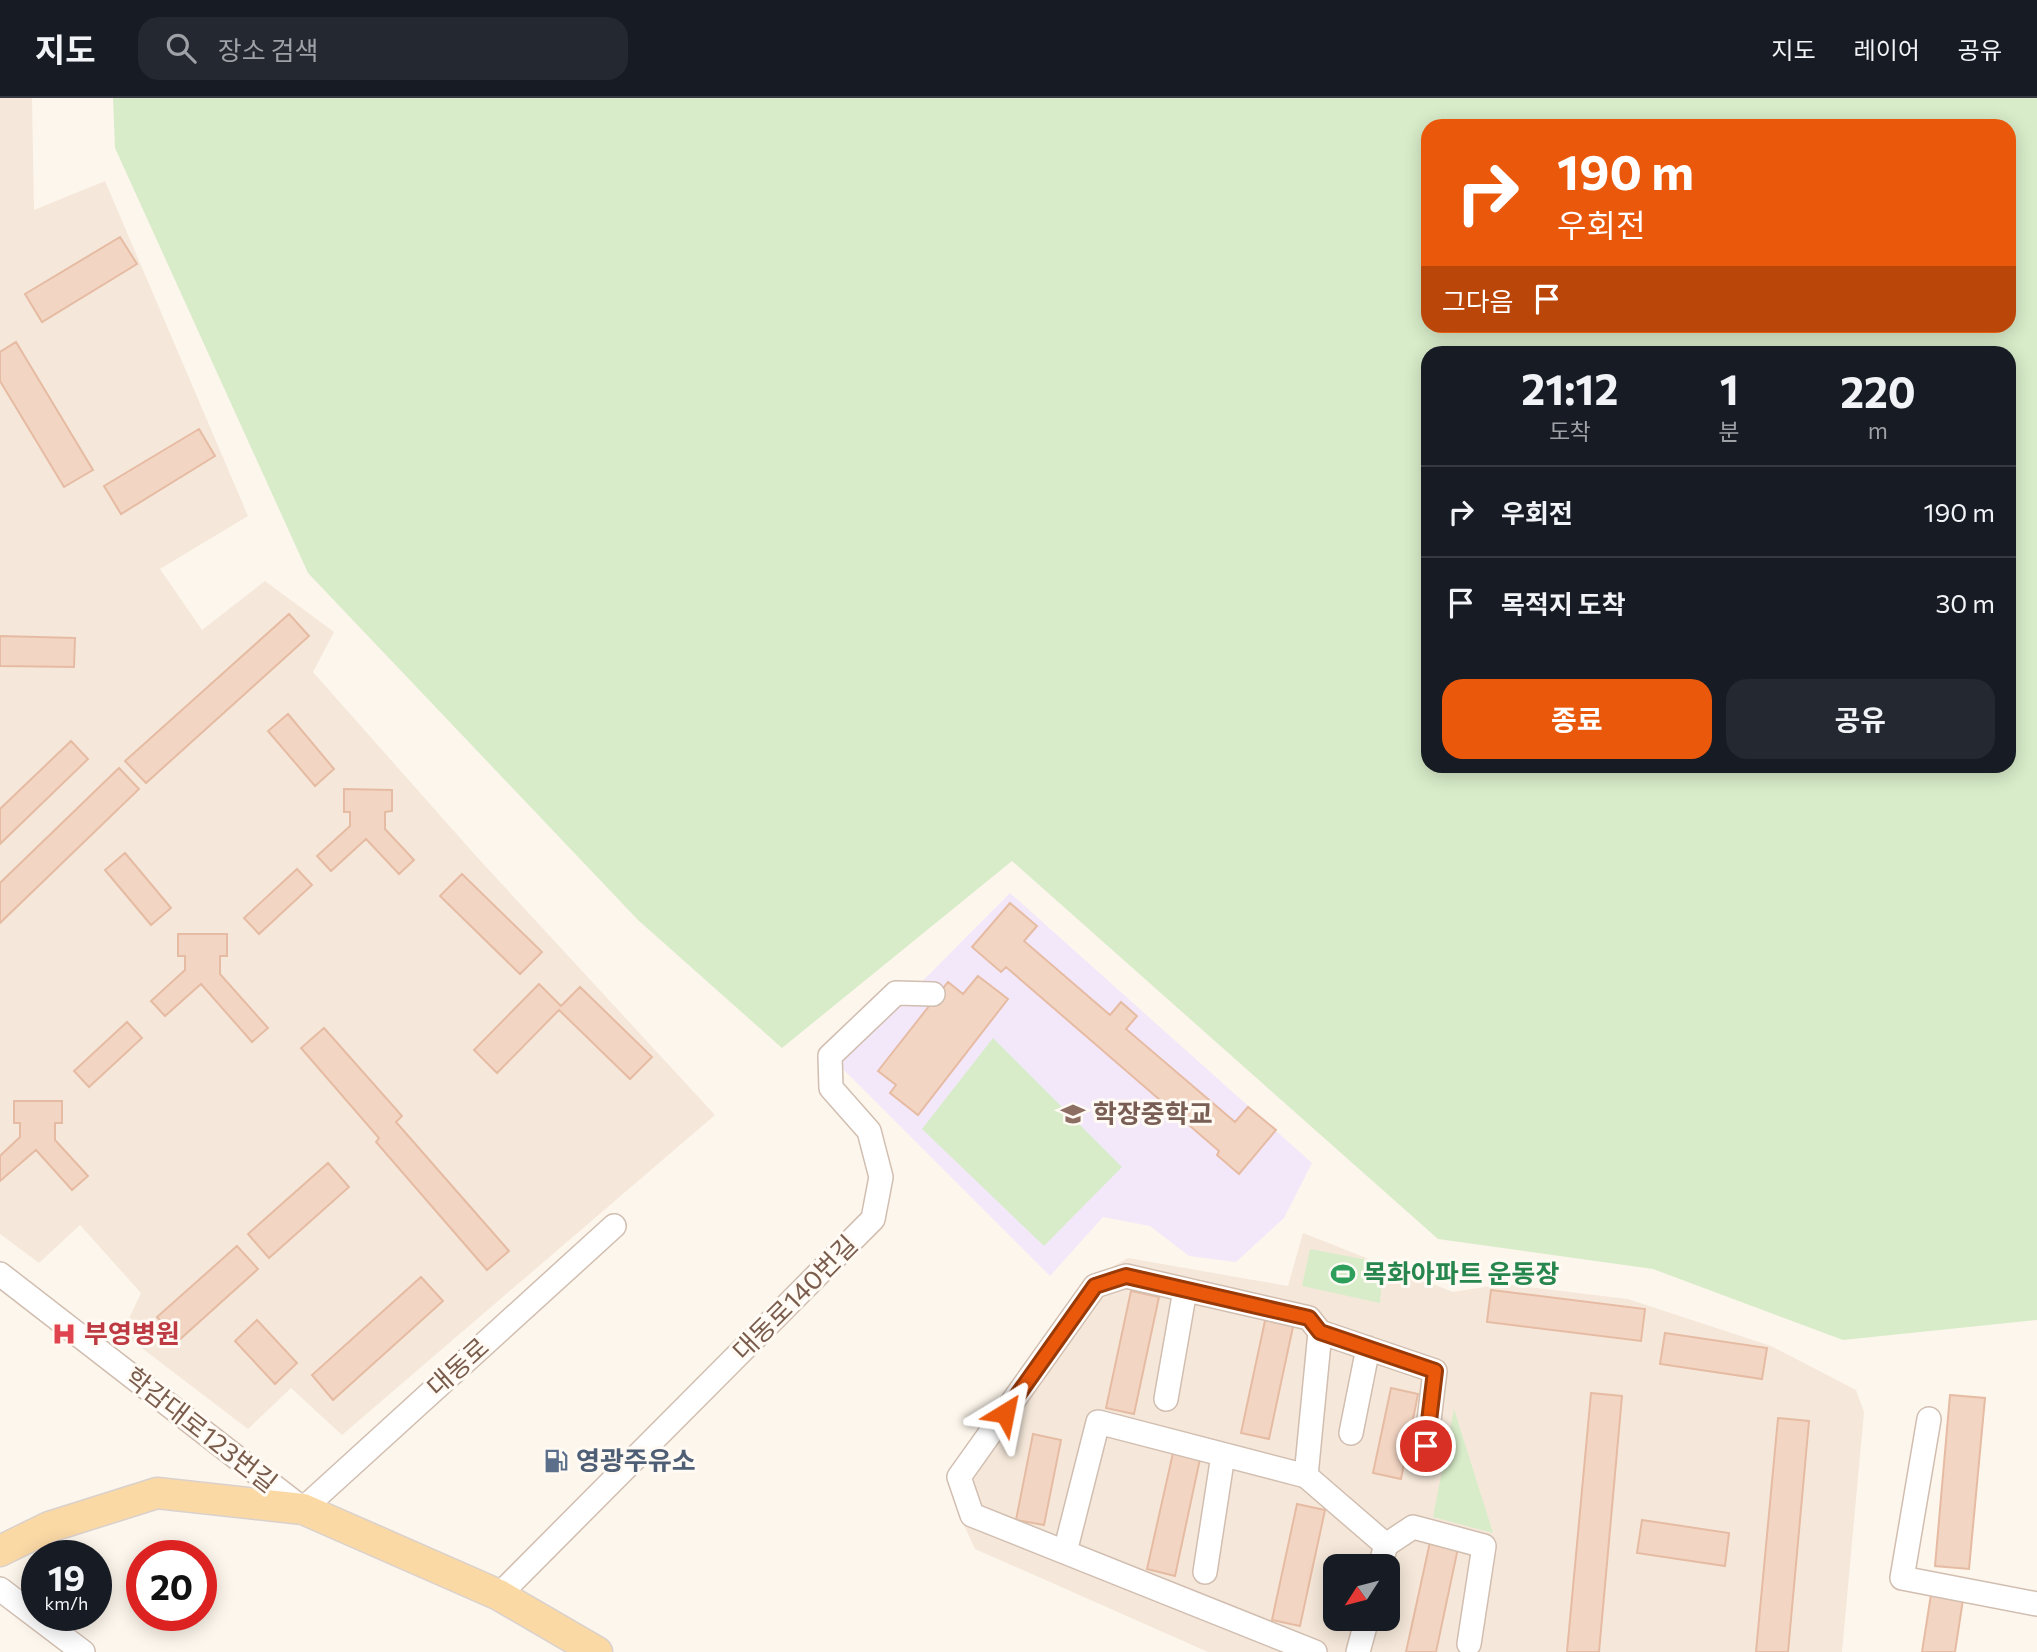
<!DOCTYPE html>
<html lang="ko">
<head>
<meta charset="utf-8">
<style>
  :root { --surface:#171b24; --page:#242831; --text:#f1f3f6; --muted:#9ea1a6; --line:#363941; --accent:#ea580c }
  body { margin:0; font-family:Commissioner,"Noto Sans KR",sans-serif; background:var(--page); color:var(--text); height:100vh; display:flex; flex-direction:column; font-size:26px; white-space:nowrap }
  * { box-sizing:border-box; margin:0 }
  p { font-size:23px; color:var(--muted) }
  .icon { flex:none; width:38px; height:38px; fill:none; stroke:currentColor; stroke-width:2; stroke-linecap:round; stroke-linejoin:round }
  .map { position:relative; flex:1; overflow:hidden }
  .details { position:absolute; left:1421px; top:248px; width:595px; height:427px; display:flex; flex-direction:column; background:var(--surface); border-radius:21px; box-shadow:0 4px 18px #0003 }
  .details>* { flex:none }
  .guide { position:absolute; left:1421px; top:21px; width:595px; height:214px; border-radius:21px; box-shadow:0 4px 18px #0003; background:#ea580c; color:#fff; overflow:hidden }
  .needle { width:46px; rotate:234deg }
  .fabs { position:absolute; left:1323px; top:1456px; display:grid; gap:14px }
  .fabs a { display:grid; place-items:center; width:77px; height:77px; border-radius:14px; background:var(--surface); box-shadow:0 4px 18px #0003; font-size:35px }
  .speed { position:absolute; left:21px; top:1442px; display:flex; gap:14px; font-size:35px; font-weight:700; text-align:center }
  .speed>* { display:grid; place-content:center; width:91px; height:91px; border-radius:50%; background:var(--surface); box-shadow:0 4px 18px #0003; line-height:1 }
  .speed small { font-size:18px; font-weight:400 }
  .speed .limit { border:10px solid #d22; background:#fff; color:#111 }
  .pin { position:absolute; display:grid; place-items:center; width:60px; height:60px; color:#fff; margin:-30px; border:4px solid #fff; border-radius:50%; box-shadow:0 2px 7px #0007 }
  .me { position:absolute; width:77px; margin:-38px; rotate:35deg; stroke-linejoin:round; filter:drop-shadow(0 0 5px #0008) }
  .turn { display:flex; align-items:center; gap:24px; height:147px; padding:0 21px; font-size:32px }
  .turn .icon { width:91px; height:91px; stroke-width:2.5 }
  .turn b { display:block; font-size:49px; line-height:60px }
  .then { display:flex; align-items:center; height:66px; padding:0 21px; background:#0003; gap:14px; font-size:26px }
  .eta { display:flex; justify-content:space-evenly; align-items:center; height:119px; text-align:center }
  .eta b { font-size:42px; font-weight:700; line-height:49px }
  .button { display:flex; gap:14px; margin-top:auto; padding:14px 21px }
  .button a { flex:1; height:80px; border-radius:21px; background:var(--accent); color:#fff; font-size:28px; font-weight:700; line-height:80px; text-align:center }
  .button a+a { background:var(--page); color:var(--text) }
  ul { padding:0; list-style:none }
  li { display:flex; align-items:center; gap:21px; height:91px; padding:0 21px; border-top:2px solid var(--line) }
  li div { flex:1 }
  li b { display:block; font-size:26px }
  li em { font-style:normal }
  header { display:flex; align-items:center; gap:42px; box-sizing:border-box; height:98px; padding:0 35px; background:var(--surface); border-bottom:2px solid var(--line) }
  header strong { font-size:33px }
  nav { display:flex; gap:38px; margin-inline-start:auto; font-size:24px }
  .search { width:490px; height:63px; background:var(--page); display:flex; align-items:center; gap:18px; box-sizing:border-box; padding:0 24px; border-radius:21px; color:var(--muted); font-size:26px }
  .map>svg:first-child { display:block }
</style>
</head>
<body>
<header>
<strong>지도</strong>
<div class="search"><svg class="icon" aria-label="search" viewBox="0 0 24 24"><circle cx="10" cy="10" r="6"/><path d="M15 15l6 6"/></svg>장소 검색</div>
<nav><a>지도</a><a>레이어</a><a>공유</a></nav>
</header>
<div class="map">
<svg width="2037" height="1554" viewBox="0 0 2037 1554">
  <rect width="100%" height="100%" fill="#fdf6ec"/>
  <path fill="#f5e8da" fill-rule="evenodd" d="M 0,0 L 32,0 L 34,112 L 105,83 L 248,418 L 160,471 L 202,532 L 265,483 L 334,534 L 313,574 L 476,758 L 715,1017 L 342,1337 L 291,1290 L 248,1331 L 122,1235 L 141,1195 L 80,1127 L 39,1165 L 0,1136 Z
    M 1303,1135 L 1453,1194 L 1503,1186 L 1628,1201 L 1771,1248 L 1856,1292 L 1864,1314 L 1842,1554 L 1208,1554 L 975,1451 L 958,1414 L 953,1390 L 1094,1179 L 1128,1160 L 1288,1188 ZM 1335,1468 L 1388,1468 L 1388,1521 L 1335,1521 Z"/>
  <path fill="#f3e8fa" d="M 1010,795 L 1312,1065 L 1284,1120 L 1236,1164 L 1189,1158 L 1150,1128 L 1103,1119 L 1050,1178 L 839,967 Z"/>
  <path fill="#d8ecc9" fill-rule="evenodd" d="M 113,0 L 2037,0 L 2037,1222 L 1843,1242 L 1653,1171 L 1438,1141 L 1012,763 L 782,950 L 638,822 L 308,475 L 115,50 ZM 1428,28 L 2009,28 L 2009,228 L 1428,228 ZM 1428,256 L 2009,256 L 2009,668 L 1428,668 Z
    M 993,940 L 1122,1069 L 1044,1148 L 922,1031 Z
    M 1310,1151 L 1383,1165 L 1380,1205 L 1302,1188 Z
    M 1454,1311 L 1493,1435 L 1433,1419 Z"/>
  <path fill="#f3d5c3" stroke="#e6bba3" stroke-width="2" d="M 120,139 L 137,166 L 42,224 L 25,196 Z
    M 16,244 L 93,372 L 64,389 L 0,283 L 0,254 Z
    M 199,331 L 215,358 L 121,416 L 104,388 Z
    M 289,516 L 309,538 L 146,685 L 125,663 Z
    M 0,538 L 75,540 L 74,569 L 0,568 Z
    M 288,616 L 334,671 L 315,688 L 268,633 Z
    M 71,643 L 88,661 L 0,746 L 0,711 Z
    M 119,670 L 139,691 L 0,825 L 0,785 Z
    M 344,691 L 392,692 L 392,713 L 385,714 L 385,731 L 414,762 L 399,776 L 366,741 L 331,773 L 317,758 L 350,728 L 350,714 L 344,714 Z
    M 125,755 L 171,810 L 151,827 L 105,772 Z
    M 297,771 L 312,787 L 259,836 L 244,820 Z
    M 462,776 L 542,854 L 520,876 L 440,798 Z
    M 1010,805 L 1037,828 L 1024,843 L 1110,917 L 1121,904 L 1137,918 L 1126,931 L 1235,1024 L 1248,1009 L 1276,1032 L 1239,1076 L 1217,1057 L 1219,1053 L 1006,869 L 1001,874 L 972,849 Z
    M 178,836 L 227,836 L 227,858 L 220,858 L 220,876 L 268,930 L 252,944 L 201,886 L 165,918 L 151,903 L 185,872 L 185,858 L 178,858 Z
    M 978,878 L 1008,901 L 918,1017 L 890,995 L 896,987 L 878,973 L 948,884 L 963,896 Z
    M 539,886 L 561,908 L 580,889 L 652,959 L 630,981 L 559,912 L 497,975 L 474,952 Z
    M 127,924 L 142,940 L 89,989 L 74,973 Z
    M 324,930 L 402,1018 L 396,1024 L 509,1153 L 487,1172 L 376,1044 L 379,1040 L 301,950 Z
    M 14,1003 L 62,1003 L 62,1025 L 55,1025 L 55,1042 L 88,1078 L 72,1092 L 36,1052 L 0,1083 L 0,1058 L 20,1039 L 20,1025 L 14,1025 Z
    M 328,1065 L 349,1089 L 269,1160 L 248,1136 Z
    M 237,1148 L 258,1171 L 178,1243 L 157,1219 Z
    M 421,1179 L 443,1203 L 333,1302 L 312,1277 Z
    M 1491,1192 L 1645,1211 L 1641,1243 L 1487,1224 Z
    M 1131,1193 L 1159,1199 L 1134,1316 L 1106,1310 Z
    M 1266,1218 L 1294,1224 L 1269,1341 L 1241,1335 Z
    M 257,1222 L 297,1265 L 275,1286 L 235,1243 Z
    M 1665,1235 L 1767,1250 L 1762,1281 L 1660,1266 Z
    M 1391,1290 L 1418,1296 L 1401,1381 L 1373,1375 Z
    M 1591,1295 L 1622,1298 L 1599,1554 L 1567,1554 Z
    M 1950,1297 L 1985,1300 L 1969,1471 L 1935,1468 Z
    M 1778,1320 L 1809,1323 L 1788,1554 L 1756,1554 Z
    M 1033,1336 L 1061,1342 L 1044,1427 L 1016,1422 Z
    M 1173,1355 L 1200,1361 L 1175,1478 L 1147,1471 Z
    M 1297,1406 L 1325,1412 L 1300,1528 L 1272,1522 Z
    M 1642,1422 L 1729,1435 L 1725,1468 L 1637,1455 Z
    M 1430,1444 L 1458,1450 L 1436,1554 L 1406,1554 Z
    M 1932,1490 L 1964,1495 L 1955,1554 L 1922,1554 Z"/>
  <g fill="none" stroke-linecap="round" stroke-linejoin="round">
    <g stroke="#d1beb0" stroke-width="26">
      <path id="minor" d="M 0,1176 L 303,1411 L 614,1128
        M 1320,1234 L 1435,1273 L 1426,1347
        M 1166,1301 L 1185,1192
        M 1929,1321 L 1902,1480 L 2037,1506
        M 1351,1335 L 1368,1250
        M 1386,1447 L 1413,1429 L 1484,1448 L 1469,1546
        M 1065,1454 L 1098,1324 L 1306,1378
        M 1205,1474 L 1223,1357
        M 0,1491 L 83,1554
        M 499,1497 L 873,1121 L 881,1079 L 869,1033 L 831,990 L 830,958 L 896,895 L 933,896
        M 1315,1554 L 972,1417 L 959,1379 L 1095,1188 L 1126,1178 L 1309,1220 L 1320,1234 L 1306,1378 L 1386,1447 L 1380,1468
        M 1358,1554 L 1367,1521"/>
    </g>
    <g stroke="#dad1cd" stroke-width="33">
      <path id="major" d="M 0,1453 L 49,1429 L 157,1395 L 303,1411 L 499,1497 L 597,1554"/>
    </g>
    <use href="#minor" stroke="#fff" stroke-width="23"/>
    <use href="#major" stroke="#fbd9a5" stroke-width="30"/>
  </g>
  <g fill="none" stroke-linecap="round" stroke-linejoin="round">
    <g stroke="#983908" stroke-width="18">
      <path id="route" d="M 1005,1315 L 1095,1188 L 1126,1178 L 1309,1220 L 1320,1234 L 1435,1273 L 1426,1348"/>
    </g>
    <use href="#route" stroke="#ea580c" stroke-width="12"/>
  </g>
  <defs>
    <g id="school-bare" transform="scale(1.89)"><path d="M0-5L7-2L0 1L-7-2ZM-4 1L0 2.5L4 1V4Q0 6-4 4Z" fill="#8d6e63" stroke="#fffaf3" stroke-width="2.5" paint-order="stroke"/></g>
    <g id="stadium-bare" transform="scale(1.89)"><path d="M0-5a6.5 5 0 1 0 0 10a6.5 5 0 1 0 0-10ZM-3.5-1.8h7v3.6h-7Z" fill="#2e9e5b" stroke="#fffaf3" stroke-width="2.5" paint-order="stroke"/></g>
    <g id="hospital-bare" transform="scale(1.89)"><path d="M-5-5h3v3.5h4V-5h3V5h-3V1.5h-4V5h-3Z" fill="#e0444e" stroke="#fffaf3" stroke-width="2.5" paint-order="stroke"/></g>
    <g id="fuel-bare" transform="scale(1.89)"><path d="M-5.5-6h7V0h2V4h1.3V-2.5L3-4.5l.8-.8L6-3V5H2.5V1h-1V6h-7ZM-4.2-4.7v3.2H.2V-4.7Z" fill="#5c6f8a" stroke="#fffaf3" stroke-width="2.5" paint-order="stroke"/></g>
  </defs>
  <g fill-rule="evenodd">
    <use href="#school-bare" x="1073" y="1016"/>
    <use href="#stadium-bare" x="1343" y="1176"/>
    <use href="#hospital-bare" x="64" y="1236"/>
    <use href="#fuel-bare" x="556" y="1363"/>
  </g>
  <g text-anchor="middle" stroke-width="6" stroke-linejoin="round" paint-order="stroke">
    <g font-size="26" font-weight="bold" fill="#785e54" stroke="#fffaf3" text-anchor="start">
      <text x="1093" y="1025">학장중학교</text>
    </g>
    <g font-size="26" font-weight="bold" fill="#27864d" stroke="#fffaf3" text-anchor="start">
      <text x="1363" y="1185">목화아파트 운동장</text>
    </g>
    <g font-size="26" fill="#7a5c4d" stroke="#fffaf3">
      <text transform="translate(795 1200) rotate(-45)" y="9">대동로140번길</text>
      <text transform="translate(458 1269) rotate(-42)" y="9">대동로</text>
      <text transform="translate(201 1332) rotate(38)" y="9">학감대로123번길</text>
    </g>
    <g font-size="26" font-weight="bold" fill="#be3a42" stroke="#fffaf3" text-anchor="start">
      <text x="84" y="1245">부영병원</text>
    </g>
    <g font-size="26" font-weight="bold" fill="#4e5e75" stroke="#fffaf3" text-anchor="start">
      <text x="576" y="1372">영광주유소</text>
    </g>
  </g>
</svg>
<div class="fabs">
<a><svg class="needle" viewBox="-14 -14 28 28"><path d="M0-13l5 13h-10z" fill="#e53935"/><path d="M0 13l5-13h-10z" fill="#9ea1a6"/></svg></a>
</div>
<div class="speed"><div>19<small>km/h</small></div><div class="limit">20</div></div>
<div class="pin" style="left:1426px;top:1348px;background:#d93025"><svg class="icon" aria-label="arrive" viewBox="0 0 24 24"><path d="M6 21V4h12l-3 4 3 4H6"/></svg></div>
<svg class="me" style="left:1005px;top:1315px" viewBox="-20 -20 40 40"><path d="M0-17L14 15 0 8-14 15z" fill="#ea580c" stroke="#fff" stroke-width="4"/></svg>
<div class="guide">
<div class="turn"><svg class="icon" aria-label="right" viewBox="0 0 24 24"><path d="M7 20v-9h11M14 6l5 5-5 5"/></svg><div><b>190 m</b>우회전</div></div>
<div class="then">그다음<svg class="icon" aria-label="arrive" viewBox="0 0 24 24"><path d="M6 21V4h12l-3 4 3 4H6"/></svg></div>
</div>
<section class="details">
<div class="eta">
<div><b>21:12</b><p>도착</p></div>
<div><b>1</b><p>분</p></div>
<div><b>220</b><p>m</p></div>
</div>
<ul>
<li><svg class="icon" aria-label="right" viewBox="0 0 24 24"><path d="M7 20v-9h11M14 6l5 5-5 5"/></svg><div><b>우회전</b></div><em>190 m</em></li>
<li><svg class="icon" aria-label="arrive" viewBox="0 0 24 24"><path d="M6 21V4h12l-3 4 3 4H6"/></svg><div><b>목적지 도착</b></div><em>30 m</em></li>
</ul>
<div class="button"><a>종료</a><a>공유</a></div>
</section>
</div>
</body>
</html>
